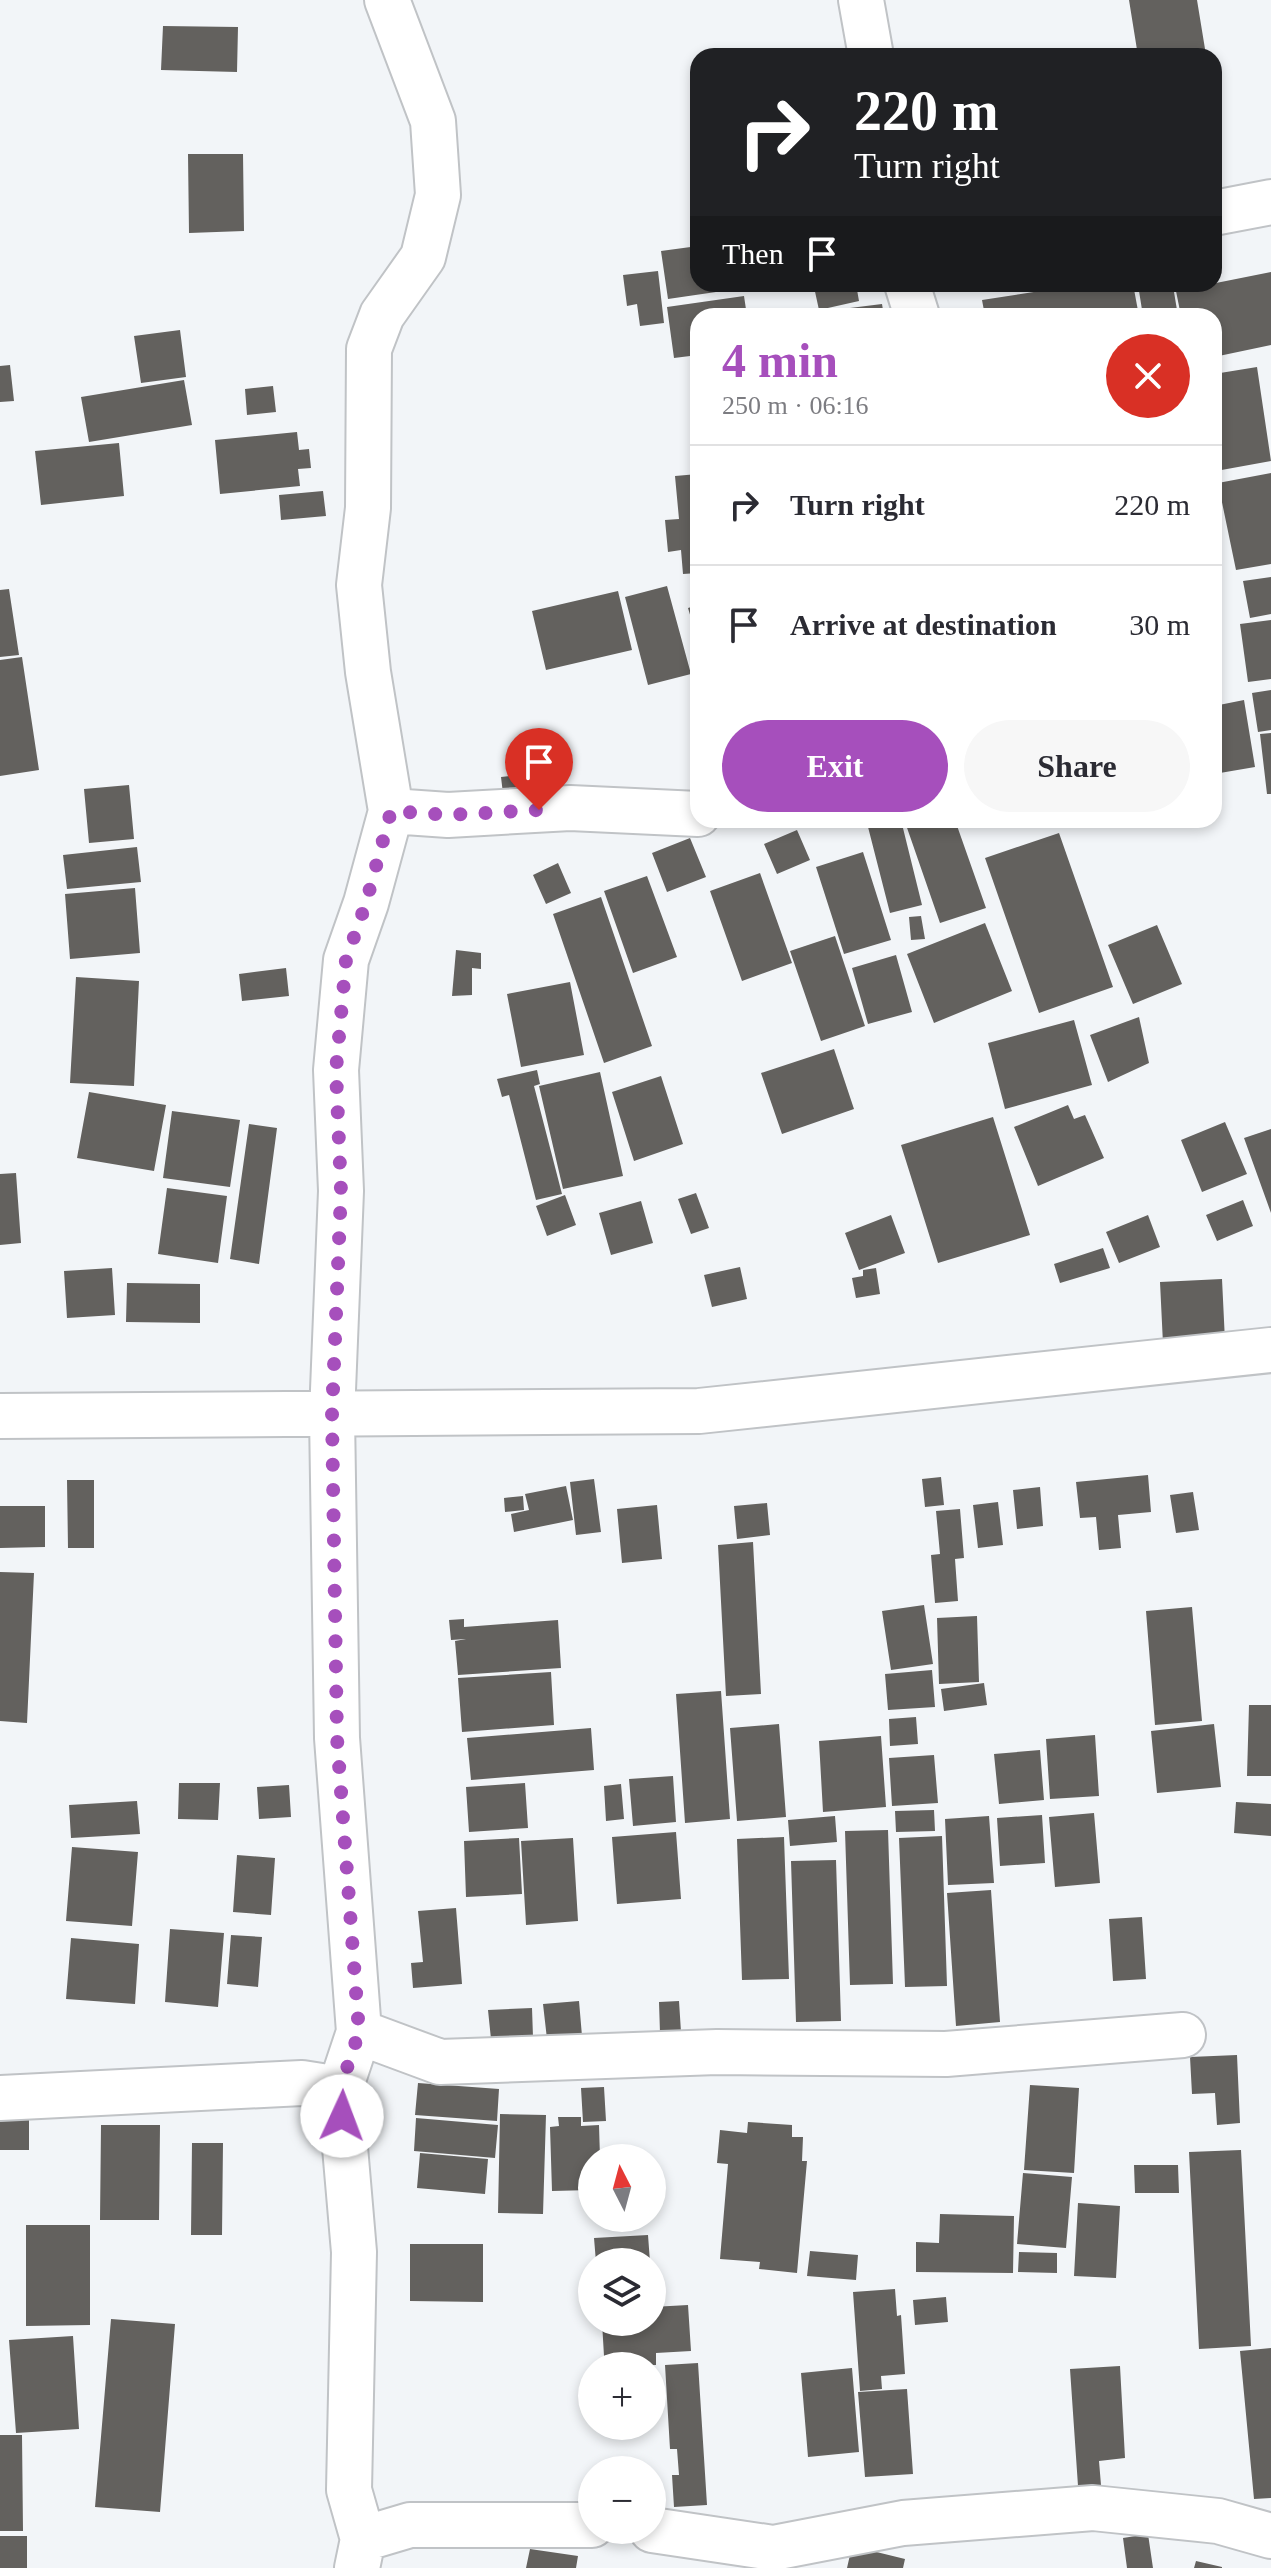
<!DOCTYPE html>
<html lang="en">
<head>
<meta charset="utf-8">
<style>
  :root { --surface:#fff; --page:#f7f7f7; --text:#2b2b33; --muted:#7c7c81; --line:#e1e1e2; --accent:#a64fbc }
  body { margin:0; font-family:"Times New Roman",serif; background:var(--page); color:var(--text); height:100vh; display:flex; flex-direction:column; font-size:30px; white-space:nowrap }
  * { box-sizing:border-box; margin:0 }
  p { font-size:26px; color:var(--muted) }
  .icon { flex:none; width:44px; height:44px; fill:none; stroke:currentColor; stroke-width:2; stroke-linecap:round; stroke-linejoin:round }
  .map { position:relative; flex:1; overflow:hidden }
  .panel { position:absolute; left:690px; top:308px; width:532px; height:520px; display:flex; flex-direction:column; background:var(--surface); border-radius:24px; box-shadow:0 4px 12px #0003 }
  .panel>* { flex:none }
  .hud { position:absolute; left:690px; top:48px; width:532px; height:244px; border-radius:24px; box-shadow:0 4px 12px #0003; background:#202124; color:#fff; overflow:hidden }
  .needle { width:52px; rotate:354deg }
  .controls { position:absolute; left:578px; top:2144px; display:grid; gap:16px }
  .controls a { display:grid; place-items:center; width:88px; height:88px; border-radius:50%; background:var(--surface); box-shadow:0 4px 12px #0003; font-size:40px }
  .pin { position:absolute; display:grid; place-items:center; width:68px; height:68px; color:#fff; margin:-82px -34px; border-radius:50% 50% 50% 0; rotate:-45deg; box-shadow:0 0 8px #0007 }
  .pin .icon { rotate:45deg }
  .me { position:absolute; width:88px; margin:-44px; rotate:2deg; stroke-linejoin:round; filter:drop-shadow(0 0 6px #0008) }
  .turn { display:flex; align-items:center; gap:28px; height:168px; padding:0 32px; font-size:36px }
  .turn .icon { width:104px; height:104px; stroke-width:2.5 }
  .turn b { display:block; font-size:56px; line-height:68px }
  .then { display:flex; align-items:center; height:76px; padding:0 32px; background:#0003; gap:16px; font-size:30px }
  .round { display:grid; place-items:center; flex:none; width:84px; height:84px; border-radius:42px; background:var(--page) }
  .head { display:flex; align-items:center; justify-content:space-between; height:136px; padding:0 32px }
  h1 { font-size:48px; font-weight:700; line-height:60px; color:var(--accent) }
  .primary-button { display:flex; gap:16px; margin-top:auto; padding:16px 32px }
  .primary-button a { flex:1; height:92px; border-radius:48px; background:var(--accent); color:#fff; font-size:32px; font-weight:700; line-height:92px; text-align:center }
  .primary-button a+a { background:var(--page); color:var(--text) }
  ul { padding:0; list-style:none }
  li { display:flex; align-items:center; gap:24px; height:120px; padding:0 32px; border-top:2px solid var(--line) }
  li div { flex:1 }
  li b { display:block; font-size:30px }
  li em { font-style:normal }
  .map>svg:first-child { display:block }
</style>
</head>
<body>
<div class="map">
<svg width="1271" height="2568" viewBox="0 0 1271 2568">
  <rect width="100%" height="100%" fill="#f2f5f8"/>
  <path fill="#63615e" d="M 1129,0 L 1197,0 L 1206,55 L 1138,56 Z
    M 163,26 L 238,27 L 237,72 L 161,70 Z
    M 188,154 L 243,154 L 244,231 L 189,233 Z
    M 698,246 L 698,284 L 757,286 L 668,299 L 661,251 Z
    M 658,271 L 664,323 L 640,326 L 637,304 L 627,306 L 623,275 Z
    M 1271,272 L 1271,345 L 1214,357 L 1214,316 L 1181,316 L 1176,291 Z
    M 828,284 L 856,284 L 859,301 L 819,310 L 814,287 Z
    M 1085,284 L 1133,284 L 1139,316 L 985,316 L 982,300 Z
    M 1173,286 L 1178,316 L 1143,316 L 1139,291 Z
    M 744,296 L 747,316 L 698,316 L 698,355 L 674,358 L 667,307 Z
    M 882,304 L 884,316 L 851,316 L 850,308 Z
    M 180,330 L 186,377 L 141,383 L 134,336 Z
    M 10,365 L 14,401 L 0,402 L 0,366 Z
    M 1257,367 L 1271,461 L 1216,471 L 1214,374 Z
    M 184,380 L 192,425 L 89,442 L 81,397 Z
    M 273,386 L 276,412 L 247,415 L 245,389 Z
    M 297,432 L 299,450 L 309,449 L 311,468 L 298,469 L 300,486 L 220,494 L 215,440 Z
    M 119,443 L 124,496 L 41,505 L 35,451 Z
    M 1271,473 L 1271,564 L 1236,570 L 1218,483 Z
    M 698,474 L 698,573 L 683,574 L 681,550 L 668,552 L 665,520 L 679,519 L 675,476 Z
    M 323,491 L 326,516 L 281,520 L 279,495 Z
    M 1271,577 L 1271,614 L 1250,618 L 1243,581 Z
    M 667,586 L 691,674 L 648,685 L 625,597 Z
    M 9,589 L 19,655 L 0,657 L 0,590 Z
    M 618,591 L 632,650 L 546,670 L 532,611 Z
    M 698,605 L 698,638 L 697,638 L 688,608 Z
    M 1271,620 L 1271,679 L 1248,682 L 1240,624 Z
    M 22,657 L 39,770 L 0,776 L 0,660 Z
    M 1271,690 L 1271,730 L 1258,732 L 1252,693 Z
    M 1244,700 L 1255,767 L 1214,774 L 1214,706 Z
    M 1271,733 L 1271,794 L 1267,794 L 1260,734 Z
    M 544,772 L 546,797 L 504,802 L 501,777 Z
    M 129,785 L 134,839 L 89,843 L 84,789 Z
    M 901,820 L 922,905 L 890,913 L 868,827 Z
    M 912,820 L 955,820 L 986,908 L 940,923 L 905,822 Z
    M 797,830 L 810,860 L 777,874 L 764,844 Z
    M 1059,833 L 1113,987 L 1039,1013 L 985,858 Z
    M 690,838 L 706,877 L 667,892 L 652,853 Z
    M 137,847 L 141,882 L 67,889 L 63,855 Z
    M 863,852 L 891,940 L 844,954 L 816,867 Z
    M 558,863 L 571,893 L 546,904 L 533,875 Z
    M 760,873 L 792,963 L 742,981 L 710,891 Z
    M 647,876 L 677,957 L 633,973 L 604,891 Z
    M 135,888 L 140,953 L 70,959 L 65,894 Z
    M 601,897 L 652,1046 L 604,1063 L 553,914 Z
    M 921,916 L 925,939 L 911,940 L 909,917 Z
    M 985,923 L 1012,991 L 934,1023 L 907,954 Z
    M 1157,925 L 1182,984 L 1133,1004 L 1108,945 Z
    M 835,936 L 865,1026 L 821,1041 L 790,951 Z
    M 456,950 L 481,953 L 481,969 L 472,968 L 472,995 L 452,996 Z
    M 896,955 L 912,1012 L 868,1024 L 852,968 Z
    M 286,968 L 289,996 L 242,1001 L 239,974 Z
    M 76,977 L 139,981 L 134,1086 L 70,1083 Z
    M 570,982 L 584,1055 L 521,1067 L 507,994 Z
    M 1139,1017 L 1149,1063 L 1108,1082 L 1090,1035 Z
    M 1074,1020 L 1092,1085 L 1005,1109 L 988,1043 Z
    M 834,1049 L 854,1109 L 782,1134 L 761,1073 Z
    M 537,1070 L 540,1084 L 534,1086 L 562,1194 L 536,1200 L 509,1095 L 502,1097 L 497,1079 Z
    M 600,1072 L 623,1176 L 563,1189 L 539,1086 Z
    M 661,1076 L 683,1144 L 634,1161 L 612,1092 Z
    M 89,1092 L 166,1105 L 154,1171 L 77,1158 Z
    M 1068,1105 L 1074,1119 L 1085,1115 L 1104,1158 L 1038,1186 L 1014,1127 Z
    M 172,1111 L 240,1120 L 230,1187 L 163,1178 Z
    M 993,1117 L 1030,1235 L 938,1263 L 901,1145 Z
    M 1225,1122 L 1247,1174 L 1202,1192 L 1181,1140 Z
    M 249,1124 L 277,1128 L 259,1264 L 230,1259 Z
    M 1271,1129 L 1271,1213 L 1244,1138 Z
    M 16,1173 L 21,1243 L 0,1245 L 0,1174 Z
    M 167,1188 L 227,1196 L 218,1263 L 158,1254 Z
    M 696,1193 L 709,1228 L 691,1234 L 678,1199 Z
    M 565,1195 L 576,1225 L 547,1236 L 536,1206 Z
    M 1243,1200 L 1253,1226 L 1217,1241 L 1206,1215 Z
    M 641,1201 L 653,1243 L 611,1255 L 599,1213 Z
    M 891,1215 L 905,1253 L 859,1270 L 845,1233 Z
    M 1148,1215 L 1160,1247 L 1119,1263 L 1106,1232 Z
    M 1103,1248 L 1110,1268 L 1060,1283 L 1054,1264 Z
    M 740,1267 L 747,1299 L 712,1307 L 704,1275 Z
    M 112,1268 L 115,1315 L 67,1318 L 64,1271 Z
    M 876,1268 L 880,1294 L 856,1298 L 852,1278 L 863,1276 L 863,1270 Z
    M 1222,1279 L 1225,1341 L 1163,1344 L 1160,1282 Z
    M 127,1283 L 200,1284 L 200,1323 L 126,1322 Z
    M 1148,1475 L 1151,1512 L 1118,1515 L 1121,1548 L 1099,1550 L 1096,1517 L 1080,1518 L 1076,1482 Z
    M 941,1477 L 944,1505 L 925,1507 L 922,1479 Z
    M 594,1479 L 601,1532 L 576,1535 L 570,1482 Z
    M 67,1480 L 94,1480 L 94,1548 L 68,1548 Z
    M 566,1486 L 573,1520 L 514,1532 L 511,1514 L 529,1510 L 525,1494 Z
    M 1040,1487 L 1043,1526 L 1017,1529 L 1013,1490 Z
    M 1193,1492 L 1199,1530 L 1176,1533 L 1170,1495 Z
    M 523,1496 L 524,1510 L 505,1512 L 504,1498 Z
    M 998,1502 L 1003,1545 L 978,1548 L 973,1505 Z
    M 767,1503 L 770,1535 L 737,1539 L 734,1506 Z
    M 657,1505 L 662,1559 L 622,1563 L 617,1509 Z
    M 0,1506 L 45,1506 L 45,1547 L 0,1548 Z
    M 960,1509 L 964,1558 L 955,1559 L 958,1601 L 935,1603 L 931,1555 L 940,1554 L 936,1511 Z
    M 753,1542 L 761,1694 L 726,1696 L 718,1545 Z
    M 0,1572 L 34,1573 L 27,1723 L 0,1721 Z
    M 924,1605 L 933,1664 L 891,1670 L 882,1611 Z
    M 1192,1607 L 1202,1721 L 1155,1725 L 1146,1611 Z
    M 977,1616 L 979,1682 L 939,1684 L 937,1618 Z
    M 464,1619 L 464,1627 L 558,1620 L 561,1668 L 458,1675 L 455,1641 L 466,1639 L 451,1640 L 449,1620 Z
    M 932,1670 L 935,1707 L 888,1710 L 885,1674 Z
    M 551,1672 L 554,1725 L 462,1732 L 458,1678 Z
    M 984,1683 L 987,1705 L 944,1711 L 941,1689 Z
    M 721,1691 L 730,1819 L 685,1823 L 676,1694 Z
    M 1249,1705 L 1271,1705 L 1271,1776 L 1247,1776 Z
    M 916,1717 L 918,1744 L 890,1746 L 889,1719 Z
    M 779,1724 L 786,1817 L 737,1821 L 730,1728 Z
    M 1214,1724 L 1221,1787 L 1157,1793 L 1151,1731 Z
    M 591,1728 L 594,1770 L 471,1780 L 467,1738 Z
    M 1095,1735 L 1099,1796 L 1050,1799 L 1046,1739 Z
    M 881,1736 L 886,1807 L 823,1812 L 819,1741 Z
    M 1040,1750 L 1044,1800 L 999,1804 L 994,1754 Z
    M 934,1755 L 938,1803 L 892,1806 L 889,1758 Z
    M 673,1776 L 676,1822 L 633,1826 L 629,1779 Z
    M 179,1783 L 220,1783 L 218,1820 L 178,1819 Z
    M 525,1783 L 528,1828 L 469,1832 L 466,1787 Z
    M 621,1784 L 624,1819 L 606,1821 L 604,1786 Z
    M 289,1785 L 291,1817 L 259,1819 L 257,1787 Z
    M 137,1801 L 140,1834 L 71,1838 L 69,1805 Z
    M 1236,1802 L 1271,1804 L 1271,1836 L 1234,1833 Z
    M 934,1810 L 935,1831 L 896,1832 L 895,1811 Z
    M 1094,1813 L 1100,1883 L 1055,1887 L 1049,1817 Z
    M 1042,1815 L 1045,1863 L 1000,1866 L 997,1818 Z
    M 835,1816 L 837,1842 L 790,1846 L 788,1820 Z
    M 989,1816 L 994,1883 L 948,1885 L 945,1819 Z
    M 888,1830 L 893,1984 L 850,1985 L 845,1831 Z
    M 676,1832 L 681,1899 L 617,1904 L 612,1837 Z
    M 942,1836 L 947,1986 L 905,1987 L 899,1838 Z
    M 784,1837 L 789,1979 L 742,1980 L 737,1839 Z
    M 519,1838 L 522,1894 L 466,1897 L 464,1841 Z
    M 573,1838 L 578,1921 L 526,1925 L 521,1841 Z
    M 72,1847 L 138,1852 L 132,1926 L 66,1921 Z
    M 237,1855 L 275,1858 L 271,1915 L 233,1912 Z
    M 836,1860 L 841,2021 L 796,2022 L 791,1861 Z
    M 991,1890 L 1000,2022 L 956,2026 L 947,1893 Z
    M 456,1908 L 462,1984 L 413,1988 L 411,1963 L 423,1962 L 418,1911 Z
    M 1142,1917 L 1146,1979 L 1113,1981 L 1109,1919 Z
    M 170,1929 L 224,1933 L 218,2007 L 165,2002 Z
    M 231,1935 L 262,1937 L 258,1987 L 227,1984 Z
    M 71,1938 L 139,1944 L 135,2004 L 66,1999 Z
    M 579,2001 L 582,2036 L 547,2039 L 543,2004 Z
    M 679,2001 L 681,2032 L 660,2033 L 659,2002 Z
    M 532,2008 L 533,2037 L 491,2039 L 488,2010 Z
    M 1237,2055 L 1240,2123 L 1217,2125 L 1215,2093 L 1192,2094 L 1190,2057 Z
    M 418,2083 L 499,2089 L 497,2121 L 415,2115 Z
    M 1030,2085 L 1079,2088 L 1074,2173 L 1024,2170 Z
    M 604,2087 L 606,2121 L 583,2122 L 581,2088 Z
    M 500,2114 L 546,2115 L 543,2214 L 498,2213 Z
    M 0,2116 L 29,2116 L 29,2150 L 0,2150 Z
    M 558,2117 L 581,2117 L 581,2126 L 599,2125 L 600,2158 L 592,2158 L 592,2190 L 552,2191 L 550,2127 L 559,2126 Z
    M 416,2118 L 498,2125 L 495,2158 L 414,2151 Z
    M 748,2122 L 792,2125 L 792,2137 L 803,2137 L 802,2161 L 807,2161 L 797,2273 L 759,2269 L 760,2262 L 720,2259 L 728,2164 L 717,2163 L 720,2130 L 747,2133 Z
    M 101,2125 L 160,2125 L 159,2220 L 100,2220 Z
    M 192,2143 L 223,2143 L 222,2235 L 191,2235 Z
    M 1241,2150 L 1251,2346 L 1199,2349 L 1189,2152 Z
    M 420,2153 L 488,2159 L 485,2194 L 417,2188 Z
    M 1134,2165 L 1178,2165 L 1179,2193 L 1135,2193 Z
    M 1023,2173 L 1072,2177 L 1066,2248 L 1017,2244 Z
    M 1078,2203 L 1120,2206 L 1116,2278 L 1074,2276 Z
    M 940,2214 L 1014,2216 L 1013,2273 L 916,2272 L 916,2242 L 939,2243 Z
    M 26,2225 L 90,2225 L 90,2325 L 26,2326 Z
    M 648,2235 L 650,2262 L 596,2262 L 594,2238 Z
    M 410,2244 L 483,2244 L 483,2302 L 410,2301 Z
    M 810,2251 L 858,2255 L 856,2280 L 807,2276 Z
    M 1019,2252 L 1057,2253 L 1057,2273 L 1018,2272 Z
    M 895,2289 L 897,2316 L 901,2315 L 905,2374 L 881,2376 L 882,2389 L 860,2391 L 853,2292 Z
    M 946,2297 L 948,2322 L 915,2325 L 913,2300 Z
    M 688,2305 L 691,2351 L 656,2353 L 656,2365 L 620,2366 L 619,2355 L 604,2356 L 602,2322 L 652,2322 L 652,2307 Z
    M 111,2319 L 175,2324 L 160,2512 L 95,2507 Z
    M 73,2336 L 79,2429 L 16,2433 L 9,2340 Z
    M 1271,2348 L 1271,2498 L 1254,2499 L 1240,2351 Z
    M 698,2363 L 707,2505 L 674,2507 L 672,2475 L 679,2475 L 677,2449 L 670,2449 L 665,2365 Z
    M 1120,2366 L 1125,2458 L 1099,2461 L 1101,2485 L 1078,2486 L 1070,2369 Z
    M 852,2368 L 859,2452 L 808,2457 L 801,2373 Z
    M 907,2389 L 913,2474 L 865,2477 L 858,2392 Z
    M 0,2435 L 22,2435 L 23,2531 L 0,2531 Z
    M 1148,2534 L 1153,2568 L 1127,2568 L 1123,2538 Z
    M 0,2536 L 27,2536 L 27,2568 L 0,2568 Z
    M 852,2546 L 905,2559 L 903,2568 L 847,2568 Z
    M 530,2549 L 578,2556 L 576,2568 L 526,2568 Z
    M 1196,2561 L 1222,2567 L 1222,2568 L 1194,2568 Z"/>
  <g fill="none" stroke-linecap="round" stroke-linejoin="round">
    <g stroke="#c0c3c6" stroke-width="48">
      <path id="minor" d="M 861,0 L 871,56
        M 1214,213 L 1271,202
        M 907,284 L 917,316
        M 391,811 L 448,815 L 570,808 L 698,814
        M 0,1416 L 699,1411 L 1271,1350
        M 359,2032 L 440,2062 L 717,2052 L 946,2054 L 1183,2035
        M 0,2098 L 302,2083 L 340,2089
        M 652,2530 L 773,2548 L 903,2523 L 1093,2508 L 1218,2521 L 1271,2536
        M 363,2539 L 410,2525 L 592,2525
        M 357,2568 L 363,2539 L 349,2490 L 354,2252 L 340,2089 L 359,2032 L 337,1738 L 332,1415 L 341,1191 L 336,1070 L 346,960 L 366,903 L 391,811 L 368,672 L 359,585 L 368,508 L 369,349 L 382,315 L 423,257 L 438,195 L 433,121 L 387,0"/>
    </g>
    <use href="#minor" stroke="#fff" stroke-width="44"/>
  </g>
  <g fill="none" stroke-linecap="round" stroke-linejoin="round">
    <path stroke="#a64fbc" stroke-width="14" stroke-dasharray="0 25.2" d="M 342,2116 L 340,2089 L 359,2032 L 337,1738 L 332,1415 L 341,1191 L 336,1070 L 346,960 L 366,903 L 391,811 L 448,815 L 539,810"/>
  </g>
</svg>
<div class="controls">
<a><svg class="needle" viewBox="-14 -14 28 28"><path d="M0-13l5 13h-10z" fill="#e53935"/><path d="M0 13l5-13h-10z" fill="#7c7c81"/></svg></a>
<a><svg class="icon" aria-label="layers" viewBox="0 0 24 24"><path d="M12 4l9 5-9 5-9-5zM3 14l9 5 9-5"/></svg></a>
<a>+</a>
<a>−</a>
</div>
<div class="pin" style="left:539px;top:810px;background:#d93025"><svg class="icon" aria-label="arrive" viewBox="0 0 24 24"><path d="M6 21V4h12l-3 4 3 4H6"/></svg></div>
<svg class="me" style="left:342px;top:2116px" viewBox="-20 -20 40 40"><circle r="19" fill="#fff"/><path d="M0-13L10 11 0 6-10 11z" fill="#a64fbc"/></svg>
<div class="hud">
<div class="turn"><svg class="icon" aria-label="right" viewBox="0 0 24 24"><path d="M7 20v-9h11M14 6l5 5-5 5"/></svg><div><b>220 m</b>Turn right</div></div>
<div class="then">Then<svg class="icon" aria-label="arrive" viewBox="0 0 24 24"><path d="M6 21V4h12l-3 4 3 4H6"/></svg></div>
</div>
<section class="panel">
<div class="head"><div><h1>4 min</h1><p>250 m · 06:16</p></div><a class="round" style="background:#d93025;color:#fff"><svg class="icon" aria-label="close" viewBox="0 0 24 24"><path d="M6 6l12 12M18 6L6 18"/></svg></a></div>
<ul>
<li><svg class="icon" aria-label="right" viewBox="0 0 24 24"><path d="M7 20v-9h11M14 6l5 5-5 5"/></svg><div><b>Turn right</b></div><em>220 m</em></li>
<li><svg class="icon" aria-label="arrive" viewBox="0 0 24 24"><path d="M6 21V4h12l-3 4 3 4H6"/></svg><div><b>Arrive at destination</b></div><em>30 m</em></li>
</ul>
<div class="primary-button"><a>Exit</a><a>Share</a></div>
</section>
</div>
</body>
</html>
